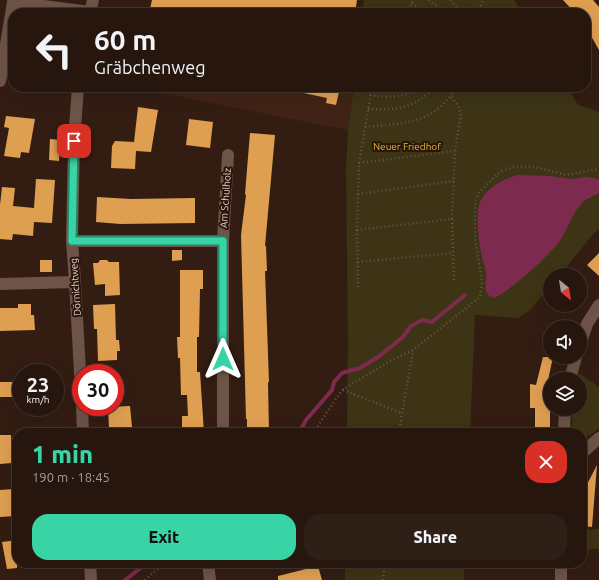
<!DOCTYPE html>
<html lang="en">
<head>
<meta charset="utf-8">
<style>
  :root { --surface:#26160e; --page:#2e1f17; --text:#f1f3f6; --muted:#a49f9e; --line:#42352e; --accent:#38d4a6 }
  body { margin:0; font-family:Ubuntu,sans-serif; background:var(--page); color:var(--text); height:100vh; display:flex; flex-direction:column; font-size:15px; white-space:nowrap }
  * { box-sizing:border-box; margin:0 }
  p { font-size:13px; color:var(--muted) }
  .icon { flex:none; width:22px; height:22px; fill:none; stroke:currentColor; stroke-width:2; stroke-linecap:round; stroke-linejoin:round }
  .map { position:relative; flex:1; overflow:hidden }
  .drawer { position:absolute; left:12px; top:428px; width:575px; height:140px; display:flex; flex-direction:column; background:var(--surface); border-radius:16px; box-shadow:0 4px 16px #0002,0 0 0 1px var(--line) }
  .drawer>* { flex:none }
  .guide { position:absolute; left:8px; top:8px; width:583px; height:84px; border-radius:16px; box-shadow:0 4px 16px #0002,0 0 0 1px var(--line); background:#26160e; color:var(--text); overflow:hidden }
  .needle { width:26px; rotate:150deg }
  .fabs { position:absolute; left:543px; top:268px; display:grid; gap:8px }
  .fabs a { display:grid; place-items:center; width:44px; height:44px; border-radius:50%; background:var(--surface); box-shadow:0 4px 16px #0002,0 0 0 1px var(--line); font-size:20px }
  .speed { position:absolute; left:12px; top:364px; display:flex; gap:8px; font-size:20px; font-weight:700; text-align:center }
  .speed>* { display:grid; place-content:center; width:52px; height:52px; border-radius:50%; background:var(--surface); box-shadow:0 4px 16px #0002,0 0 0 1px var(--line); line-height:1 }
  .speed small { font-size:10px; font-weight:400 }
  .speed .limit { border:6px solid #d22; background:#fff; color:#111 }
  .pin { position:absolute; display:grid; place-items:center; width:34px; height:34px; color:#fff; margin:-17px; border-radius:8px; box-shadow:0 2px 6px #0006 }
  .me { position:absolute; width:44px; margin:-22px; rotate:0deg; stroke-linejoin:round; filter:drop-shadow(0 0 3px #0008) }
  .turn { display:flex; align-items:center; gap:14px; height:84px; padding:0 20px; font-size:18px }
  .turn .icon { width:52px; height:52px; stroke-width:2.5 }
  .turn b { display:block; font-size:28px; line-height:34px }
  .round { display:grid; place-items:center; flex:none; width:42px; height:42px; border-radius:16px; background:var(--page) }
  .summary { display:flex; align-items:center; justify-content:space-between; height:68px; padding:0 20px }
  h1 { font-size:24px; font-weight:800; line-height:30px; color:var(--accent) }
  .action { display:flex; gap:8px; margin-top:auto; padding:8px 20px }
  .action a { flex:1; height:46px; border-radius:16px; background:var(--accent); color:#111; font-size:16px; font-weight:800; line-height:46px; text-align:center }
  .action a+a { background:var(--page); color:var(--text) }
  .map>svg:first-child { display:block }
</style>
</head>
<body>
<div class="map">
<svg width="599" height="580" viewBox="0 0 599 580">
  <rect width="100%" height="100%" fill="#331d13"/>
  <path fill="#402316" d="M 162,87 L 354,87 L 348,130 L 161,93 Z"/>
  <path fill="#3d3415" d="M 364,0 L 514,0 L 522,13 L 363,13 Z
    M 354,87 L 567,87 L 578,105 L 599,112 L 599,229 L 593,234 L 560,275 L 550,275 L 550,287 L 530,310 L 518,318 L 475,315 L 470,433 L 347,433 L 348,343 L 346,169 L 348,130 Z
    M 579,373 L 599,387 L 599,427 C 594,433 590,437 582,436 L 582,433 L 575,433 L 572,428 L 572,409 L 580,409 L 580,379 L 578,379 Z
    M 599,529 L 599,549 L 582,549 L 582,530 Z
    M 345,563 L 464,563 L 464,580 L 345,580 Z"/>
  <path fill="#7d2a4f" d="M 518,175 L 550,176 L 572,179 L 586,177 L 593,178 L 599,180 L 599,193 C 594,196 587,198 583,202 C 572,213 568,230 559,242 C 545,259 514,288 494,298 C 491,297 489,296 487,293 C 484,288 487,278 486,272 C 485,267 483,262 482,257 C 479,245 475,214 480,202 C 487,187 503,179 518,175 Z"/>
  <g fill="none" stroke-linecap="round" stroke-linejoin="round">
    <path stroke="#7d2a4f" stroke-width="4" d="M 299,433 L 306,420 L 332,390 L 334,382 L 342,373 L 360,368 L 378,357 L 403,337 L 411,326 L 422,320 L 432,322 L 465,295
      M 125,580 L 147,563"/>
  </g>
  <path fill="#df9f51" d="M 152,0 L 357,0 L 355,13 L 149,13 Z
    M 563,0 L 593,0 L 599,7 L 599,50 L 586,27 L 586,13 L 575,13 Z
    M 299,87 L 340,87 L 336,105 L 326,103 L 327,98 L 299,92 Z
    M 138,107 L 158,110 L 151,152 L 136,151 L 135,169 L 111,168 L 112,146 L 115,141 L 134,142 Z
    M 6,116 L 35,119 L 29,153 L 21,152 L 20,158 L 4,156 L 9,128 L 4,127 Z
    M 189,119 L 213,122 L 210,148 L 186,145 Z
    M 250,133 L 275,135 L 265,246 L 266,246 L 267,271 L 265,271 L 269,382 L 268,382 L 269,433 L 247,433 L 247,419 L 246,419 L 241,235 L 246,195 L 245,194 Z
    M 50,139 L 60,140 L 59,161 L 49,160 Z
    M 36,179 L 55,180 L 52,223 L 34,222 L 33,236 L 13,234 L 12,240 L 0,239 L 0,205 L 2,187 L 15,188 L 13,206 L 34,208 Z
    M 97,197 L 131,199 L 195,198 L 195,223 L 120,224 L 96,222 Z
    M 172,250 L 182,250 L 182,260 L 172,261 Z
    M 599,253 L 599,276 L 587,265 Z
    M 40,260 L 52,260 L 52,272 L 40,272 Z
    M 100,260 L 107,260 L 109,262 L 119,262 L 120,295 L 105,296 L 105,284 L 95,285 L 93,263 L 98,263 Z
    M 180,270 L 203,270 L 203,289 L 200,289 L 199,337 L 197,337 L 197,372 L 200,372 L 204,433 L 182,433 L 182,416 L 188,416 L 187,395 L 181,395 L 180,358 L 178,358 L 177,337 L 180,337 Z
    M 18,304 L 31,304 L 31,315 L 34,315 L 35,330 L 0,331 L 0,308 L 18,308 Z
    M 115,304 L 116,340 L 119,340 L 120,351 L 117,351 L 117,360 L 98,361 L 97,329 L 94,329 L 93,305 Z
    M 543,357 L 553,357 L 547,385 L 550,385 L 550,433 L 535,433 L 535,408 L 530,408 L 530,384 L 536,385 Z
    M 0,382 L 21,382 L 21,397 L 0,397 Z
    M 130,406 L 132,427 L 109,428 L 108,407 Z
    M 0,435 L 11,435 L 12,463 L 0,464 Z
    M 597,465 L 592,527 L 582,526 L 582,494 Z
    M 14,489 L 16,516 L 0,517 L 0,490 Z
    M 17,540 L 17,568 L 7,569 L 2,542 Z
    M 318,566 L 322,580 L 278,580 L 278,576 Z"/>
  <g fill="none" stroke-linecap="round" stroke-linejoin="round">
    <path stroke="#69554c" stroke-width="2.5" stroke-dasharray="1 3" stroke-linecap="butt" d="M 429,0 L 437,6 L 442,13
      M 451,0 L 461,13
      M 412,3 L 425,13
      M 382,8 L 396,13
      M 407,13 L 413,0
      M 477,13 L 483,0
      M 372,87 L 359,163 L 357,230 L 452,219 L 455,151 L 461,114 L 458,106 L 451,96
      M 370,95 C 389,98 404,98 420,87
      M 368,109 C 400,110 412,109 436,87
      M 365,127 C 406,123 432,125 457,87
      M 359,163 L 455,151
      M 358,194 L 454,181
      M 452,219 L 454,283
      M 357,230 L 358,287
      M 358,262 L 452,253
      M 343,390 L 401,413
      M 313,433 L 342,390 L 390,361 L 413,350 L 480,297 L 482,283 L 475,237 L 475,203 L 479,192 L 500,172 L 513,167 L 535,167 L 566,175 L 599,169
      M 399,433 L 402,413 L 413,351
      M 145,580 L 164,563
      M 383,580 L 385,563"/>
    <path stroke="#6e5448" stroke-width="12" d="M 90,13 L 93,0
      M 0,81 L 13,2 L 90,12
      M 78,87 L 74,141 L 72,241 L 75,282 L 81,390
      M 72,241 L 223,241
      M 0,284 L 75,282
      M 580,345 L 587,324 L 599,305
      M 570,379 L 576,357
      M 82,407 L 83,433
      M 223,433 L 223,241 L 228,155
      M 564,433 L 565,409
      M 582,453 L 599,438
      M 90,563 L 91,580
      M 208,563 L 210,580
      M 561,580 L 561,563"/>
  </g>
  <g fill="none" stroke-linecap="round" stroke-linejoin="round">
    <g stroke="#248a6c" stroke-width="10">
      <path id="route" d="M 74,141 L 72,241 L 223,241 L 223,359"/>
    </g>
    <use href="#route" stroke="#38d4a6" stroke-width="7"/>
  </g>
  <g text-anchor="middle" stroke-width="4" stroke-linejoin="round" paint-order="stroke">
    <g font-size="10" fill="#e0be34" stroke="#29140a">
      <text x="407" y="150">Neuer Friedhof</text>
    </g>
    <g font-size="10" fill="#e1d1cb" stroke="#29140a">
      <text transform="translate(225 198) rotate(-86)" y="4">Am Schulholz</text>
      <text transform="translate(75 287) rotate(-94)" y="4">Dörnichtweg</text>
    </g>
  </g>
</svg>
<div class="fabs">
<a><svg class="needle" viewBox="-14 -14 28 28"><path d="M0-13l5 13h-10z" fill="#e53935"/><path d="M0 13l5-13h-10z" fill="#a49f9e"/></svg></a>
<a><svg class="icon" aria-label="sound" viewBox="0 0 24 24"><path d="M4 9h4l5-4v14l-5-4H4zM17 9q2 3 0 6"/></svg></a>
<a><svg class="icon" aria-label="layers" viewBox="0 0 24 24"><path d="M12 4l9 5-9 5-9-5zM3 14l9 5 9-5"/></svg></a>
</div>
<div class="speed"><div>23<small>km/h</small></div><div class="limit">30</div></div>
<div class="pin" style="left:74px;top:141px;background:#d93025"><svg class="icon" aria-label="arrive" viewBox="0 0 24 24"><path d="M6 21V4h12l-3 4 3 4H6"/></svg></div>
<svg class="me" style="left:223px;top:359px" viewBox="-20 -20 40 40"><path d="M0-17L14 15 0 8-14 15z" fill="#38d4a6" stroke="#fff" stroke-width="4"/></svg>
<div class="guide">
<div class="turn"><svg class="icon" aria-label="left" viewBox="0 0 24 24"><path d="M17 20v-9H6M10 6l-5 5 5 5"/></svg><div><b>60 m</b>Gräbchenweg</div></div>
</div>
<section class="drawer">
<div class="summary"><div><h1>1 min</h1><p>190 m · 18:45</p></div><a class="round" style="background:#d93025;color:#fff"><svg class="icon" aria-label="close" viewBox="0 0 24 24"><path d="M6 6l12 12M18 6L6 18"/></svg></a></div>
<div class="action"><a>Exit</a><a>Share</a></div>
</section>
</div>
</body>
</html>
